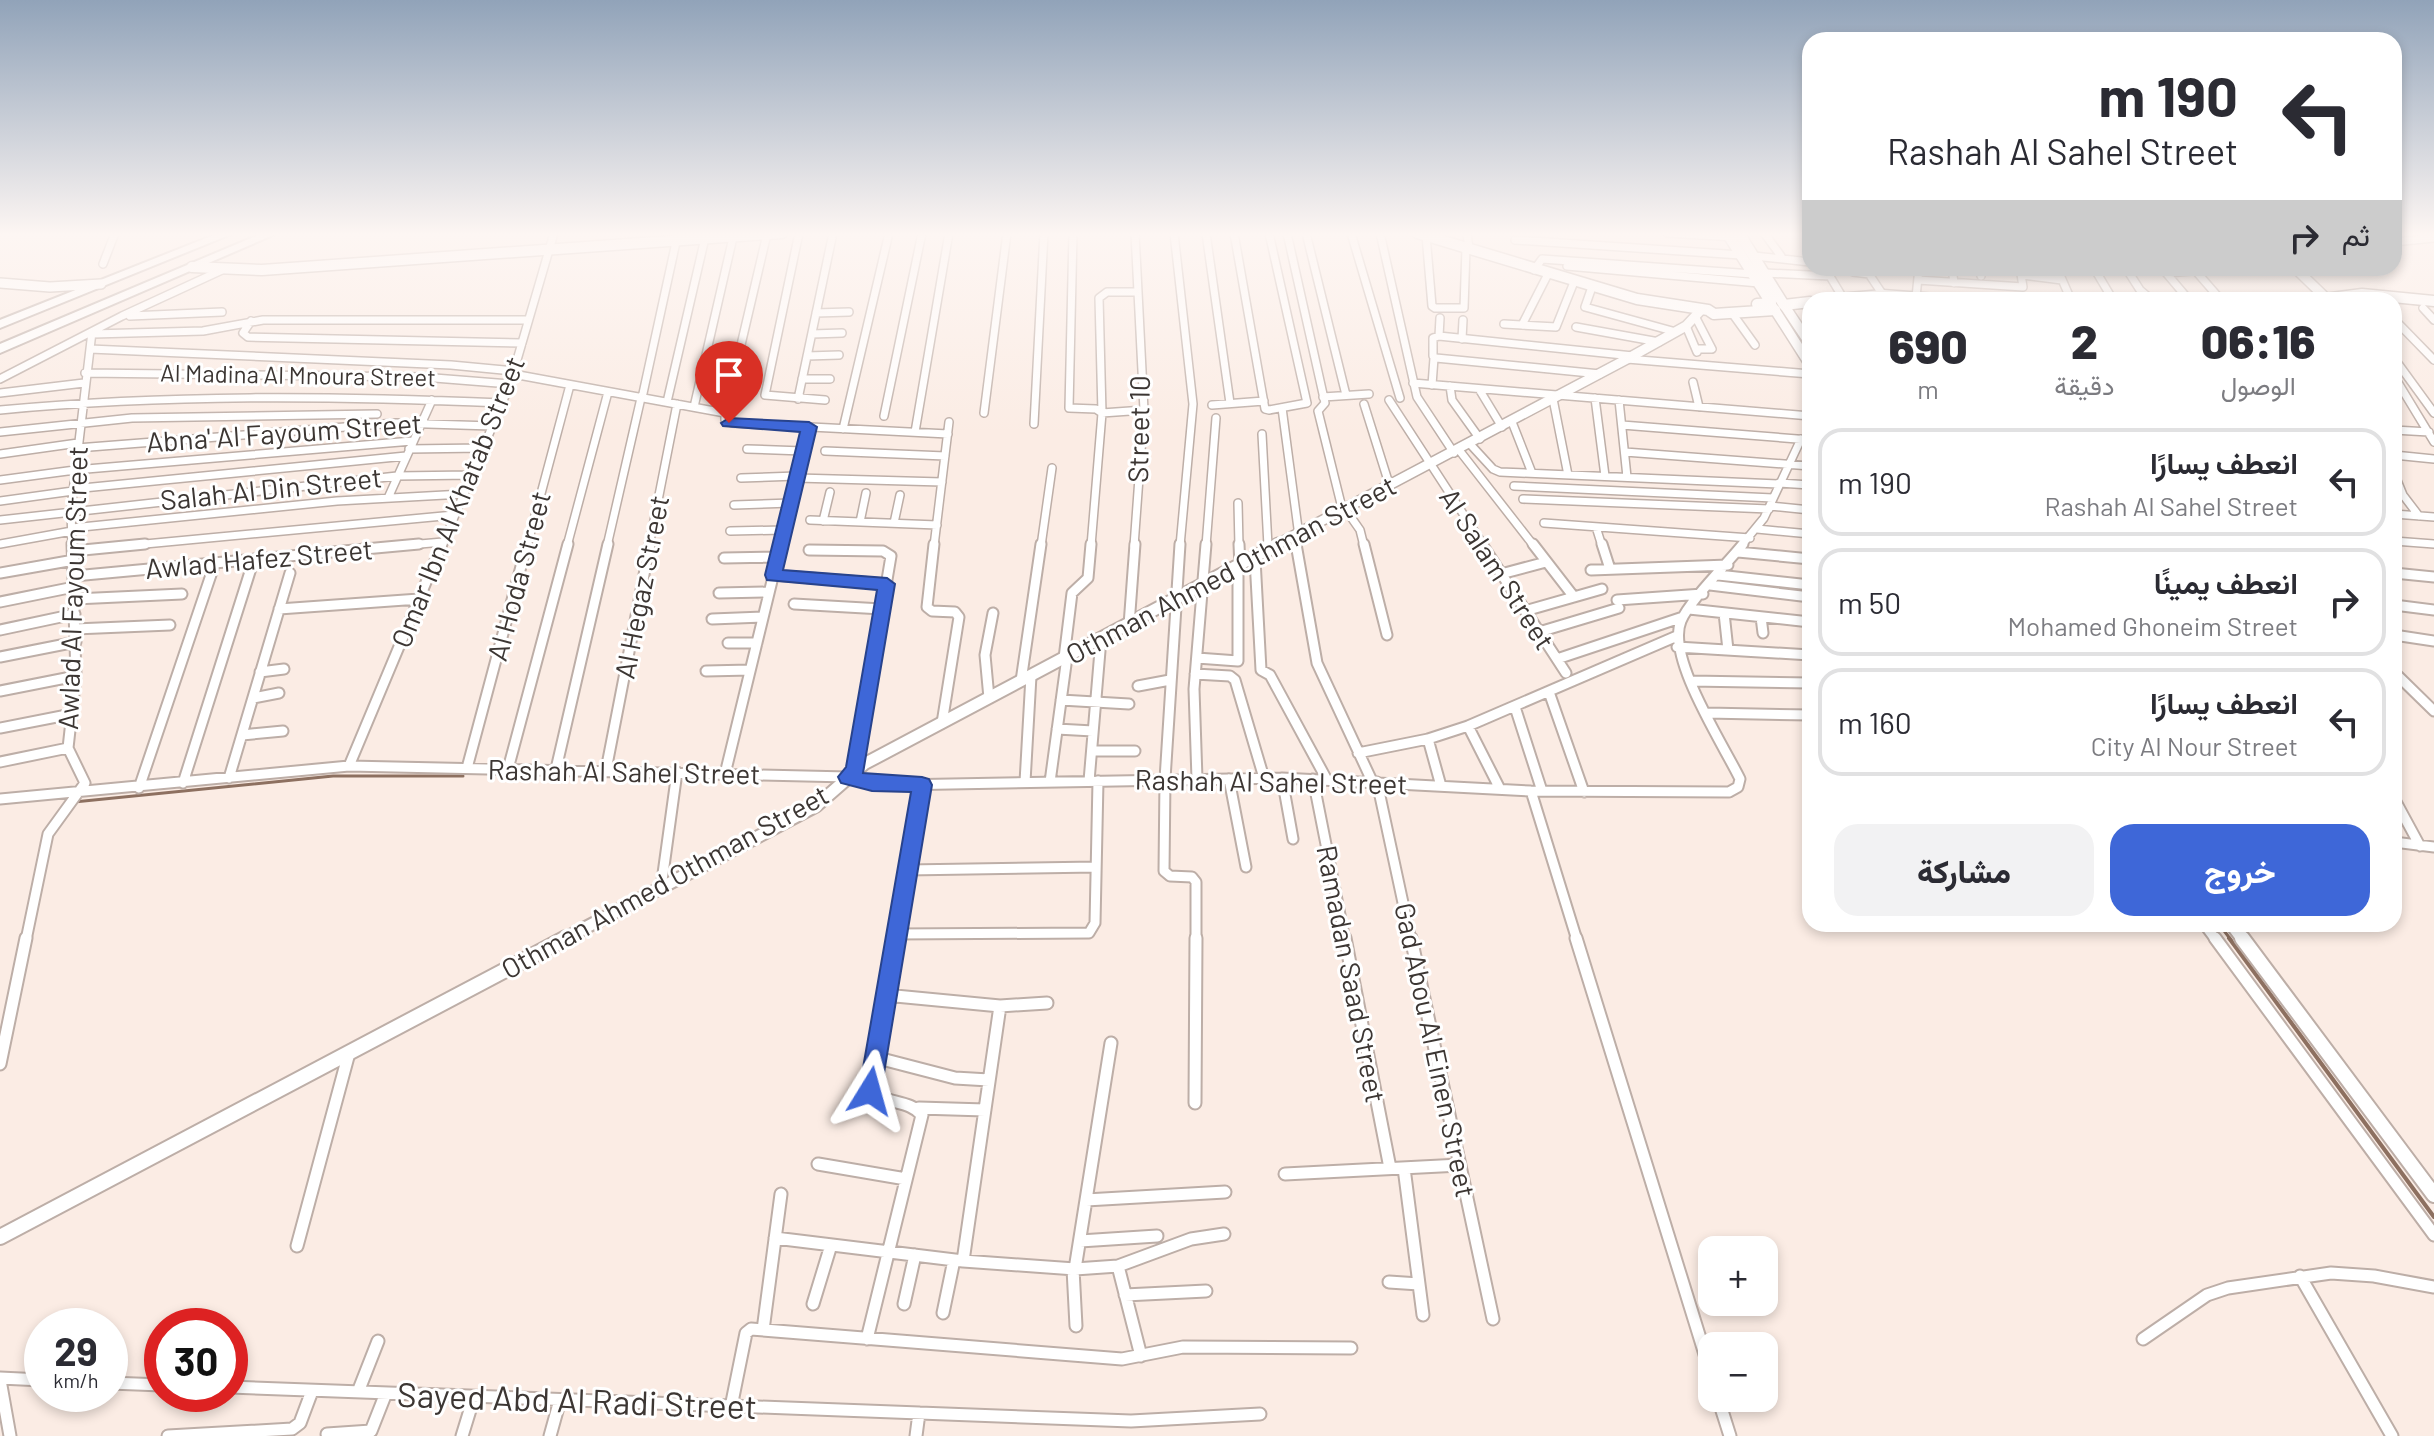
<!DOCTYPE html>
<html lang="ar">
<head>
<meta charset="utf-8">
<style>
  :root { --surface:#fff; --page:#f2f2f3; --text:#2b2b33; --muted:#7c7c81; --line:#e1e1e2; --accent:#3e67d8 }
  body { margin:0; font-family:Barlow,Vazirmatn,sans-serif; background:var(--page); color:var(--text); direction:rtl; height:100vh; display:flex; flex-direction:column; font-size:30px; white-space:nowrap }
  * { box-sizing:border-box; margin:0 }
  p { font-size:26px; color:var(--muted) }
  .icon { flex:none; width:44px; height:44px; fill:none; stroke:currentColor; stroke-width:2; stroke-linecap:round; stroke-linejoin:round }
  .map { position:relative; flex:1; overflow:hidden; direction:ltr }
  .drawer { position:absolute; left:1802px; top:292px; width:600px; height:640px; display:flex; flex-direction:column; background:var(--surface); border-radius:24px; box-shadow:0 4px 12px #0003; direction:rtl }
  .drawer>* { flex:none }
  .top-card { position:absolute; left:1802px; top:32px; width:600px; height:244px; border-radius:24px; box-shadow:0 4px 12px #0003; direction:rtl; background:#fff; color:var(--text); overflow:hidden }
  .fabs { position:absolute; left:1698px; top:1236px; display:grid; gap:16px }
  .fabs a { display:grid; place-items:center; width:80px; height:80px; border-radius:16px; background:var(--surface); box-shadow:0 4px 12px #0003; font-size:40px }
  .speed { position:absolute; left:24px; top:1308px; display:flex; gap:16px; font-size:40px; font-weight:700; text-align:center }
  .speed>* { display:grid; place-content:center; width:104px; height:104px; border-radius:50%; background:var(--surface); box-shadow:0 4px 12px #0003; line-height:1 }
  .speed small { font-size:20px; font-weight:400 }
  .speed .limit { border:12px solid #d22; background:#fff; color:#111 }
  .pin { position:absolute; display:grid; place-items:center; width:68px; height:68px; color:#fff; margin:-82px -34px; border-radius:50% 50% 50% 0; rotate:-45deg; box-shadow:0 0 8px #0007 }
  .pin .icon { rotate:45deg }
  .me { position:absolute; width:88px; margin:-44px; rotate:8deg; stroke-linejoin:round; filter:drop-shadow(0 0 6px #0008) }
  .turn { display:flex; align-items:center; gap:28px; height:168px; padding:0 32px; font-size:36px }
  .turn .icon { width:104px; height:104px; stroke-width:2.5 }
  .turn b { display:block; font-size:56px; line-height:68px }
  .then { display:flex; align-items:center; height:76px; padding:0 32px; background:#0003; gap:16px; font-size:30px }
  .eta { display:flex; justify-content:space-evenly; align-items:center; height:136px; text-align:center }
  .eta b { font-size:48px; font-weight:800; line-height:56px }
  .primary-button { display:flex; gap:16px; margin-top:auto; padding:16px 32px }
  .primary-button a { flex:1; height:92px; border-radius:24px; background:var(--accent); color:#fff; font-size:32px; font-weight:800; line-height:92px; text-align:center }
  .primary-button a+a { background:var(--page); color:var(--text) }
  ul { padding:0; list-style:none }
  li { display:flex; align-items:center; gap:24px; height:108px; margin:0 16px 12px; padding:0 16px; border:4px solid var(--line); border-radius:24px }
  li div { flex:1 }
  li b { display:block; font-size:30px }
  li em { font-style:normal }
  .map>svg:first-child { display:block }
</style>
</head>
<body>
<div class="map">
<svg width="2434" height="1436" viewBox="0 0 2434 1436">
  <rect width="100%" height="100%" fill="#fbece4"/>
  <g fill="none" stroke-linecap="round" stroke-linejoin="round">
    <path stroke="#8d7060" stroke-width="3" d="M 74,802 L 333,776 L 463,776
      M 2219,924 L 2231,940"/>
    <path stroke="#8d7060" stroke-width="4" d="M 2229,938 L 2434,1217"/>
    <g stroke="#bdaea7" stroke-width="10">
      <path id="minor-far2" d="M 799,233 L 765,395 L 825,400
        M 1073,233 L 1069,408 L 1096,409 L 1102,413 L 1144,410
        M 1174,233 L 1193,404 L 1180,546
        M 1206,233 L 1230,403
        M 1234,233 L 1265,409 L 1269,410 L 1307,403 L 1269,233
        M 1287,233 L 1325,403 L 1318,411 L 1343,512
        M 1306,233 L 1346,395
        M 1351,233 L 1400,398
        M 1380,233 L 1417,397 L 1454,453
        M 1467,233 L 1469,249
        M 1667,233 L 1735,237
        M 1764,233 L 1781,256
        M 1809,233 L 1810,236
        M 1426,235 L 1432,306 L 1435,308 L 1464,308 L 1466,248
        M 1515,240 L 1741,255
        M 2394,242 L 2434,238
        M 1754,256 L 1810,262
        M 103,264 L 115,233
        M 1567,266 L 1759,283
        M 1825,268 L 1843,298
        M 1952,268 L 1954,283
        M 1979,268 L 1981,276
        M 2057,268 L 2071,300
        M 2094,268 L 2113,300
        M 2126,268 L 2140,290 L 2152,300
        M 2162,268 L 2189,300
        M 2194,269 L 2221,300
        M 1534,270 L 1542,259 L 1753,274
        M 1853,272 L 1869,274 L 1883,295
        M 1765,273 L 1830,276
        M 2167,273 L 2228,268
        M 2022,275 L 2062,280
        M 1918,280 L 2023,287 L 2020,268
        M 1592,287 L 1585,307 L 1676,332
        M 1916,297 L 1919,268
        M 2423,308 L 2434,320
        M 816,313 L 849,312
        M 1732,313 L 1755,345
        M 130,316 L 222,312
        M 1696,318 L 1712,349 L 1697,349
        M 2394,319 L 2434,360
        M 251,321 L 243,333 L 248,337 L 522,343
        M 1504,324 L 1556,327 L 1574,282
        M 1522,325 L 1548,274
        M 1686,326 L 1697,352
        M 1576,327 L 1659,342
        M 93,334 L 203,331 L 263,320 L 528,320
        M 812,334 L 842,333
        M 1439,336 L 1633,356
        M 1439,336 L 1433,338 L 1433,356 L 1436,358 L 1600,374
        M 1439,336 L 1440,318
        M 1462,339 L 1463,320
        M 90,349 L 451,365 L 514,371
        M 807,356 L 839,355
        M 2394,358 L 2434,413
        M 1627,359 L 1810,374
        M 85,373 L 422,377 L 510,384
        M 513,374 L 725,413
        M 2394,376 L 2434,442
        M 0,379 L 122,316 L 222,270
        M 802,379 L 830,379
        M 1693,382 L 1699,407
        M 1413,383 L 1810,416
        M 1432,385 L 1434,358
        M 1450,386 L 1452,400 L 1480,439
        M 1479,389 L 1502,427
        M 0,393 L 84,383
        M 1323,397 L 1369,394
        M 642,398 L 678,233
        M 1595,398 L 1605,476
        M 798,399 L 833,233
        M 1553,399 L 1568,475
        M 1389,400 L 1484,546
        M 1619,400 L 1627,477
        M 667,402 L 705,238
        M 1364,404 L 1390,487
        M 1212,405 L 1264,401
        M 694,407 L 734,233
        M 1282,408 L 1299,536
        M 0,410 C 167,394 334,396 502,403
        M 725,413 L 725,420 L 732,423 L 948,434
        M 725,413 L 767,234
        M 984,413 L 1007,233
        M 884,416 L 922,233
        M 1512,422 L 1532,473
        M 1034,424 L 1044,233
        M 1622,425 L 1810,440
        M 843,429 L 889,233
        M 2394,430 L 2429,432
        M 0,432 L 132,418 L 377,414
        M 915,432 L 949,233
        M 1262,434 L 1268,546
        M 1470,444 L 1493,469 L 1500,472 L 1778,484
        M 77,448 L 396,423 L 492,426
        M 409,449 L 482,448
        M 747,449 L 803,451
        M 1459,450 L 1534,546
        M 825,451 L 945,456
        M 1625,452 L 1810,466
        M 0,454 L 78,443
        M 2394,455 L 2434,459
        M 2394,473 L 2403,495 L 2419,516
        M 741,478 L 797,476
        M 797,478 L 942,482
        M 0,480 L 75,470 L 412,441
        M 1779,483 L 1810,485
        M 1514,486 L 1773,498
        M 73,489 L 406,456
        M 388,498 L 432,400
        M 1523,499 L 1769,509
        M 0,501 L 73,491
        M 1238,503 L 1239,546
        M 734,505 L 791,503
        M 1770,506 L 1810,510
        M 1346,510 L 1360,530 L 1364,546
        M 2394,514 L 2434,517
        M 0,520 L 397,476 L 471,475
        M 810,520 L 937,525
        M 823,521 L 830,492
        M 860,522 L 866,493
        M 894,523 L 900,495
        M 1544,523 L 1750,538
        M 1596,527 L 1602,546
        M 72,528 L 337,501 L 463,494
        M 1757,529 L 1810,534
        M 730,531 L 784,530
        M 1295,538 L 1296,546
        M 2394,541 L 2434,544
        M 0,544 L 72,531
        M 72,546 L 71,509 L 92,332
        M 124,546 L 454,515
        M 397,546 L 443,542
        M 442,546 L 510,384 L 554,233
        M 527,546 L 570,385
        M 567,546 L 608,392
        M 607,546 L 641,398
        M 649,546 L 677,404
        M 780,546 L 809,427
        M 934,546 L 949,422
        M 1041,546 L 1052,468
        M 1091,546 L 1102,413 L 1099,298 L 1107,292 L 1138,292
        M 1134,546 L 1144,410 L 1135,233
        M 1206,546 L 1216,418
        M 1741,546 L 1764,518 L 1801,439"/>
    </g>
    <g stroke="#bdaea7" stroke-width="13">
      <path id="minor-far1" d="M 934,544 L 927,607 L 932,611 L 955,612 L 959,617 L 942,723
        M 1180,544 L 1165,779 L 1164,871 L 1170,876 L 1192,877 L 1196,882 L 1196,940
        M 1239,544 L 1240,567
        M 1268,544 L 1268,552
        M 1296,544 L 1317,663 L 1372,781
        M 1364,544 L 1387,635
        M 1482,544 L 1566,673
        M 1533,544 L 1574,597
        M 1602,544 L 1610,569
        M 809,550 L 883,551 L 891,556 L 855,770
        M 73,551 L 145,544
        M 1738,552 L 1810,559
        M 724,558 L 777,557
        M 1255,559 L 1261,670 L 1270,675 L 1327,780
        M 1591,570 L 1728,565
        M 0,573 L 74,560
        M 2394,573 L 2434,577
        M 1501,574 L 1546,562
        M 773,575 L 887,584
        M 1718,575 L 1810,585
        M 74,576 L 419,544
        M 1710,585 L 1810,597
        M 719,593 L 769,592
        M 75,599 L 182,594
        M 1617,600 L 1703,594
        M 0,602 L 74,587
        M 794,604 L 882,609
        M 2394,605 L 2434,610
        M 279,609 L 419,599
        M 1689,609 L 1810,622
        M 1525,611 L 1602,589
        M 1724,613 L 1728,650
        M 1761,617 L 1763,633
        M 712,619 L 763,617
        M 1129,625 L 1135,544
        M 75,629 L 170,625
        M 0,630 L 75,614
        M 1539,632 L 1619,608
        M 2394,635 L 2434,641
        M 728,643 L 757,643
        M 1677,647 L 1810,655
        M 0,657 L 76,642
        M 1064,658 L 1072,593 L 1088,578 L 1091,544
        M 1197,658 L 1238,661 L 1238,568
        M 1557,659 L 1683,617
        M 706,671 L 750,670
        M 260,672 L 284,669
        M 2394,672 L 2434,711
        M 1195,674 L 1230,676 L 1235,680 L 1264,778
        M 1021,681 L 1041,544
        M 1691,681 L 1810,683
        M 1138,686 L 1170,680
        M 0,691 L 76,676
        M 1549,692 L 1584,792
        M 253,698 L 279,693
        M 989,698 L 985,655 L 993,613
        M 1061,700 L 1129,704
        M 1515,707 L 1542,791
        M 1707,713 L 1810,715
        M 1468,726 L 1500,789
        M 0,728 L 72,714
        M 1057,729 L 1093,731
        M 242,735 L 283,731
        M 1428,739 L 1441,786
        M 1092,751 L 1135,751
        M 1358,753 L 1428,739 L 1468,726 L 1677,636
        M 0,762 L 68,748
        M 349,766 L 442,544
        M 467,768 L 527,544
        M 508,769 L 568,544
        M 556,769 L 608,544
        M 606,770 L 650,544
        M 725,774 L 781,544
        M 229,778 L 290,573
        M 1282,778 L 1293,839
        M 1197,779 L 1194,689 L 1206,544
        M 1229,779 L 1246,867
        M 1313,779 L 1345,940
        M 1089,781 L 1101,639
        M 1025,782 L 1031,676
        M 1050,782 L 1067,657
        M 1377,782 L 1411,940
        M 183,783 L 254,559
        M 139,788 L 215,563
        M 1531,791 L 1577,940
        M 2394,798 L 2420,846
        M 0,799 L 349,766 L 848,777 L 897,785 L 1282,778 L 1531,791 L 1729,792 L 1738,787 L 1740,779 C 1723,744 1666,657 1681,621 C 1690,600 1727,564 1743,544
        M 2394,842 L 2434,847
        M 907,870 L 1096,867
        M 661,888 L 677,772
        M 2204,924 L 2216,940
        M 896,934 L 1089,933 L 1095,923 L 1098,781
        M 26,940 L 48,834 L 85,783 L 68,748 L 76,676 L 72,544
        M 895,940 L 922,785"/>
    </g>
    <g stroke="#bdaea7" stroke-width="15">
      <path id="minor" d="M 1345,938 L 1390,1168
        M 1411,938 L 1493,1319
        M 1576,938 L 1712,1377
        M 2215,938 L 2434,1235
        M 885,995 L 1000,1006 L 1047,1003
        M 874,1057 L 955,1078 L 989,1080
        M 0,1064 L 26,938
        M 1195,1103 L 1196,938
        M 919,1108 L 985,1110
        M 818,1164 L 906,1179
        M 1404,1168 L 1423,1315
        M 1285,1174 L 1460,1165
        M 1086,1200 L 1225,1192
        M 775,1238 L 963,1261 L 1075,1269 L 1118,1266 L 1191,1239 L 1224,1234
        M 1080,1241 L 1157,1236
        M 297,1246 L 349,1053
        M 963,1261 L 1000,1006
        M 1118,1266 L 1141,1356
        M 1073,1269 L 1076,1326
        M 1075,1269 L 1111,1043
        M 2300,1276 L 2392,1436
        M 1389,1282 L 1419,1284
        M 1125,1295 L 1206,1291
        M 813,1304 L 831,1245
        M 904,1304 L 915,1255
        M 943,1313 L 954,1260
        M 763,1330 L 781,1194
        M 867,1339 L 922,1115 C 908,1098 883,1106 869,1088 L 895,938
        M 2143,1339 L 2207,1295 L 2228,1288 L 2331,1273 L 2374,1276 L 2434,1287
        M 0,1378 L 42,1380
        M 0,1380 L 10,1436
        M 110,1383 L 162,1385
        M 230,1387 L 1131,1421 L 1260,1414
        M 358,1392 L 378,1341
        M 1718,1398 L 1730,1436
        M 731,1407 L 746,1333 L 751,1329 L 1122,1359 L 1183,1347 L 1351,1348
        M 327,1434 L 371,1431 L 386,1393
        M 168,1436 L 292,1429 L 300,1423 L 312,1391
        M 462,1436 L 474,1397
        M 550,1436 L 560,1400
        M 916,1436 L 919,1413"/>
    </g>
    <g stroke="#bdaea7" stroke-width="12">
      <path id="tertiary-far2" d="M 2295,268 L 2327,299
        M 0,283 L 50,287 L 101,284
        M 1771,304 L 1810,365
        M 1784,305 L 1810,344
        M 1274,546 L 1627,359 L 1686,326 L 1701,310"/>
    </g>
    <g stroke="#bdaea7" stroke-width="15">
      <path id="tertiary-far1" d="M 2231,924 L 2243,940
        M 562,940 L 816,806 L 864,764 L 1278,544"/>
    </g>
    <g stroke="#bdaea7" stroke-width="18">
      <path id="tertiary" d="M 2242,938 L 2434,1195
        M 0,1237 L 566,938"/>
    </g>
    <g stroke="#bdaea7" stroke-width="13">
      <path id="secondary" d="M 1417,233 L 1637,299 L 1708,310 L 1714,314 L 1775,310
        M 1727,233 L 1771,303 L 1757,304
        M 1739,233 L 1784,305 L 1810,302
        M 192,267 L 262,270 L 782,233
        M 1827,300 L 1883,295 L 1949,300
        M 2316,300 L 2362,294 L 2434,301"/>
    </g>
    <g stroke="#bdaea7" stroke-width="4">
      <path id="motorway" d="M 219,233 L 234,233 L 0,328 L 0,320 Z
        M 263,233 L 278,233 L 0,353 L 0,344 Z"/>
    </g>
    <use href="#minor-far2" stroke="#fff" stroke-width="7"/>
    <use href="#minor-far1" stroke="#fff" stroke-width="9"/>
    <use href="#minor" stroke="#fff" stroke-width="11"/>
    <use href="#tertiary-far2" stroke="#fff" stroke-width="9"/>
    <use href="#tertiary-far1" stroke="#fff" stroke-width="11"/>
    <use href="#tertiary" stroke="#fff" stroke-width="14"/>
    <use href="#secondary" stroke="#fff" stroke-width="10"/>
    <use href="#motorway" fill="#fff" fill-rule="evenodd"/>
  </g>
  <linearGradient id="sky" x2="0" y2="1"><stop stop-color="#91a3b9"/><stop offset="0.54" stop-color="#fdf6f3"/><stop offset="1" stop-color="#fdf6f3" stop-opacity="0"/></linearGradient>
  <rect width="2434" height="434" fill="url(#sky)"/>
  <path fill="#3e67d8" stroke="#28438c" stroke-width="2" d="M 729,418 L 809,422 L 817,427 L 783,570 L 887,578 L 895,584 L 863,773 L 922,777 L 929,779 L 932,785 L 881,1091 L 878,1099 L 870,1102 L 862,1099 L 859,1091 L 911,792 L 872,791 L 841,783 L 838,777 L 846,767 L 877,590 L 767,580 L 765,575 L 800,432 L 723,426 L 721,423 Z"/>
  <g text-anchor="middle" stroke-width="6" stroke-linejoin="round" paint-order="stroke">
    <g font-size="24" fill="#3c3633" stroke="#fff">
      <text transform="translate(298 376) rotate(1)" y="8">Al Madina Al Mnoura Street</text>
    </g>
    <g font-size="28" fill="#3c3633" stroke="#fff">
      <text transform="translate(1139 429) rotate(-89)" y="10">Street 10</text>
      <text transform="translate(284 433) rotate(-4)" y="10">Abna' Al Fayoum Street</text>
      <text transform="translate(271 489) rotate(-6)" y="10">Salah Al Din Street</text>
      <text transform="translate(458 502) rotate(-68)" y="10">Omar Ibn Al Khatab Street</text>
      <text transform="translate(259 559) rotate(-5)" y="10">Awlad Hafez Street</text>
      <text transform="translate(1497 569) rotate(57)" y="10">Al Salam Street</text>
      <text transform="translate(1231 570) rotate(-28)" y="10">Othman Ahmed Othman Street</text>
      <text transform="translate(519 576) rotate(-75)" y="10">Al Hoda Street</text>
      <text transform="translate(642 587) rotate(-79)" y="10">Al Hegaz Street</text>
      <text transform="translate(73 588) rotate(-88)" y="10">Awlad Al Fayoum Street</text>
      <text transform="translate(624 772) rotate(1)" y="10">Rashah Al Sahel Street</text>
      <text transform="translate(1271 782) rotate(1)" y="10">Rashah Al Sahel Street</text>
      <text transform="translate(665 882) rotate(-29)" y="10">Othman Ahmed Othman Street</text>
      <text transform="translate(1351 974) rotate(79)" y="10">Ramadan Saad Street</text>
      <text transform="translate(1435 1050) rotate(78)" y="10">Gad Abou Al Einen Street</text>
    </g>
    <g font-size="34" fill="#3c3633" stroke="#fff">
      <text transform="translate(577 1401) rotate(2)" y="12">Sayed Abd Al Radi Street</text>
    </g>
  </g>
</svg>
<div class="fabs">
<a>+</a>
<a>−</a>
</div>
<div class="speed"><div>29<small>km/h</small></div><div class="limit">30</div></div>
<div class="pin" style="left:729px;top:423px;background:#d93025"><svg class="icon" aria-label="arrive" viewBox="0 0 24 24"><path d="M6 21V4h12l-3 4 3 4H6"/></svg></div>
<svg class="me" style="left:870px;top:1091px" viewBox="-20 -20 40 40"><path d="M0-17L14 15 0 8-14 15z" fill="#3e67d8" stroke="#fff" stroke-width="4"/></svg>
<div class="top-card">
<div class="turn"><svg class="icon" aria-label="left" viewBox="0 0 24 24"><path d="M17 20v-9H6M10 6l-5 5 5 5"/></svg><div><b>190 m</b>Rashah Al Sahel Street</div></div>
<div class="then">ثم<svg class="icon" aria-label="right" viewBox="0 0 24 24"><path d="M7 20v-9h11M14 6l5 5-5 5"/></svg></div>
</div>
<section class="drawer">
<div class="eta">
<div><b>06:16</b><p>الوصول</p></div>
<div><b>2</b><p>دقيقة</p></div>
<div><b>690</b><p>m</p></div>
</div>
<ul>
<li><svg class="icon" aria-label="left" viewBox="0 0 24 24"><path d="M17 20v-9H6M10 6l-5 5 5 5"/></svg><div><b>انعطف يسارًا</b><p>Rashah Al Sahel Street</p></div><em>190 m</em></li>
<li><svg class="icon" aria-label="right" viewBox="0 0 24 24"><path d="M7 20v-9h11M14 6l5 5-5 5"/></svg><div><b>انعطف يمينًا</b><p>Mohamed Ghoneim Street</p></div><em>50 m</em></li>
<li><svg class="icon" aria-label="left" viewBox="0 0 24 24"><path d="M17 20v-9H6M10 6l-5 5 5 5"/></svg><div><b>انعطف يسارًا</b><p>City Al Nour Street</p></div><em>160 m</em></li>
</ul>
<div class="primary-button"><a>خروج</a><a>مشاركة</a></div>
</section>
</div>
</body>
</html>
